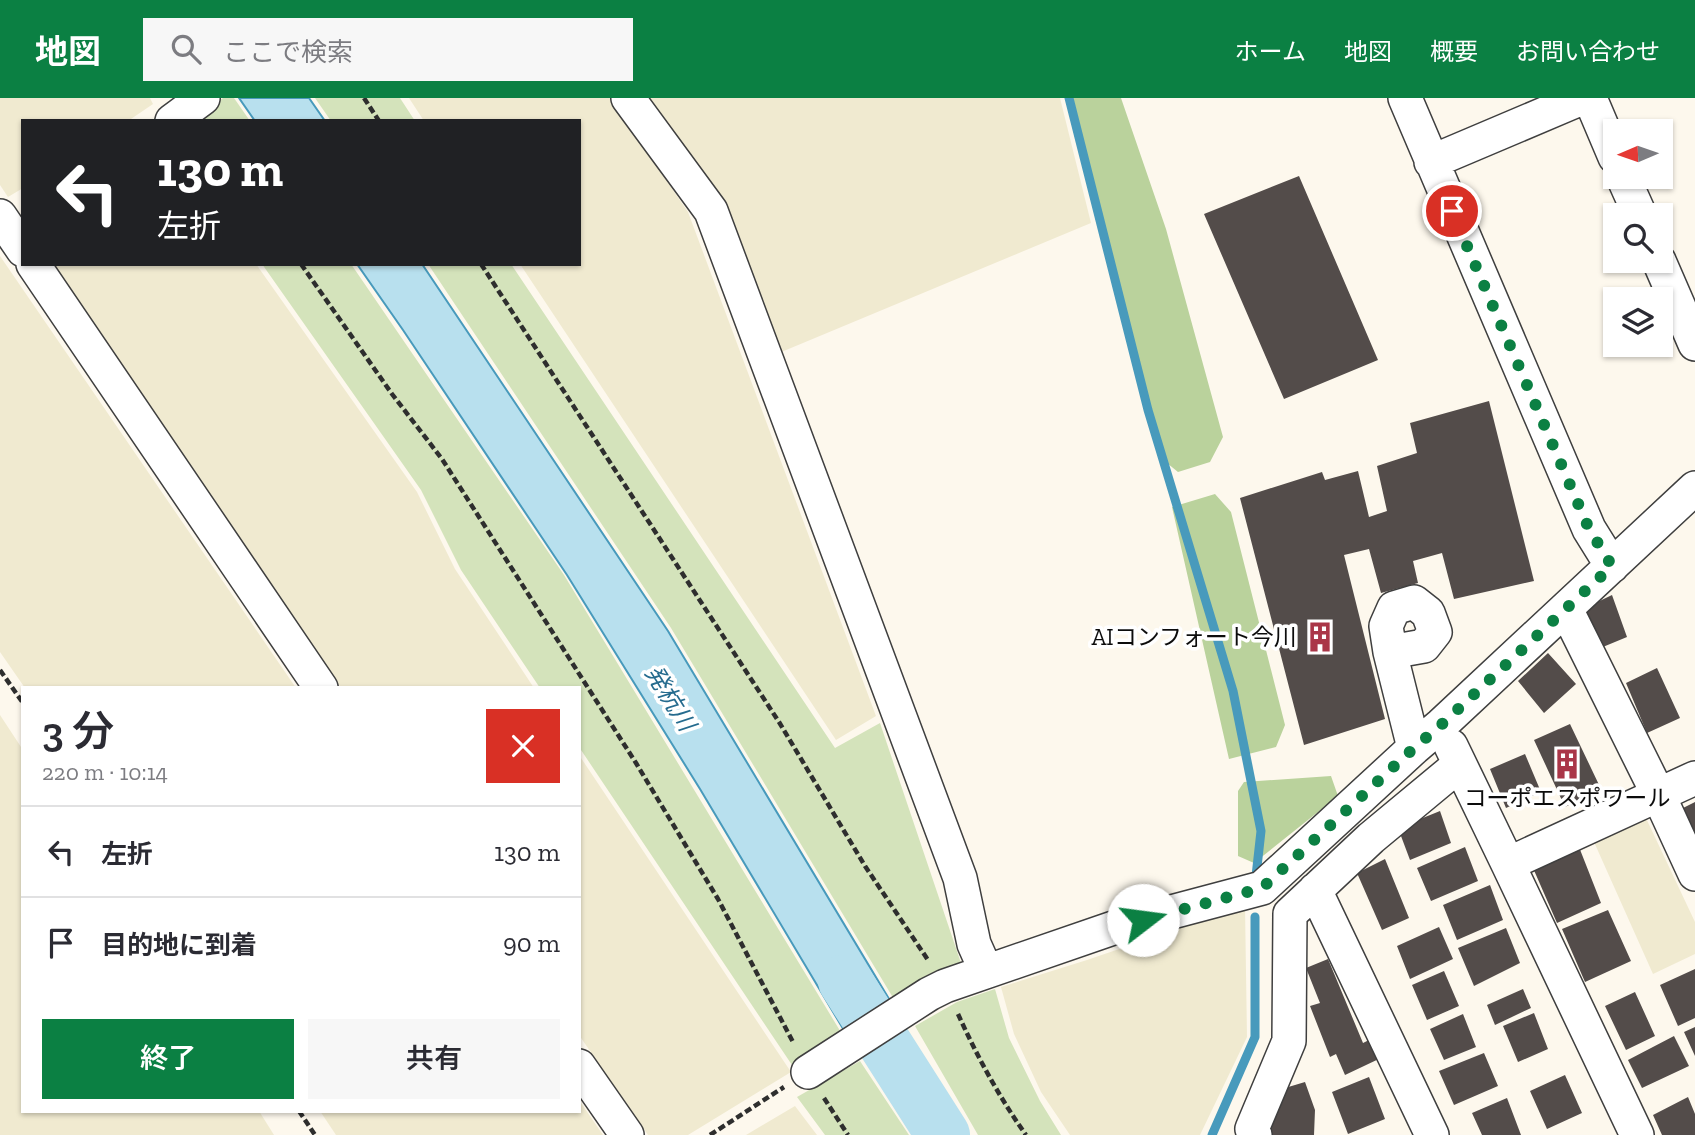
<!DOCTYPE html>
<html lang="ja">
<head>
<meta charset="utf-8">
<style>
  :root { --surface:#fff; --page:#f7f7f7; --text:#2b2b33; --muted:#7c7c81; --line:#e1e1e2; --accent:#0b8043 }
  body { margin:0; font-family:"Zilla Slab","Noto Sans JP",serif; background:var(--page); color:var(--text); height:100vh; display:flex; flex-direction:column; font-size:26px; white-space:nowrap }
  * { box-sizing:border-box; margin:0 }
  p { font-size:23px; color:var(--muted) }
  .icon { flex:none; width:38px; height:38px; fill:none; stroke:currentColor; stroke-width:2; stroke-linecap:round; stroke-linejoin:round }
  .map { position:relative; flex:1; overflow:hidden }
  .side { position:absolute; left:21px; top:588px; width:560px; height:427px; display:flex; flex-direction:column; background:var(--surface); border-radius:0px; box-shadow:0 2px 5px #0004 }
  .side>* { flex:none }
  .guide { position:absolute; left:21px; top:21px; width:560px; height:147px; border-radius:0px; box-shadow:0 2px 5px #0004; background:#202124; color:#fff; overflow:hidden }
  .needle { width:46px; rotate:268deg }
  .controls { position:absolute; left:1603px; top:21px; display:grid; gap:14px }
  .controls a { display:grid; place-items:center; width:70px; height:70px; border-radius:0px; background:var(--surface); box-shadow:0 2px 5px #0004; font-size:35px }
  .pin { position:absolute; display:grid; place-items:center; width:60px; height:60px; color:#fff; margin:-30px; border:4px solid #fff; border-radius:50%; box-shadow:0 2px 7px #0007 }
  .me { position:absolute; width:77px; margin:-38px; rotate:75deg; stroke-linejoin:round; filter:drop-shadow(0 0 5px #0008) }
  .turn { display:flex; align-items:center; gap:24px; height:147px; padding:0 21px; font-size:32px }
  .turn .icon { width:91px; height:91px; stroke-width:2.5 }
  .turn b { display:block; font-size:49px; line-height:60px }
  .round { display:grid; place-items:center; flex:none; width:74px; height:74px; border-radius:0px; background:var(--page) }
  .head { display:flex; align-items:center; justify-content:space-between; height:119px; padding:0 21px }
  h1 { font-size:42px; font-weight:600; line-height:52px }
  .button { display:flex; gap:14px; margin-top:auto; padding:14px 21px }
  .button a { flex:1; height:80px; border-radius:0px; background:var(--accent); color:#fff; font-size:28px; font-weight:600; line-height:80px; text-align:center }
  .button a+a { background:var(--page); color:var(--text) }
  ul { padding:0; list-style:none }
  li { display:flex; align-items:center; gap:21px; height:91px; padding:0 21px; border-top:2px solid var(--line) }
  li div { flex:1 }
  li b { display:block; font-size:26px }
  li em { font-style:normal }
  header { display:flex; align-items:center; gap:42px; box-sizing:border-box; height:98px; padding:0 35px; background:var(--accent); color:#fff }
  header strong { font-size:33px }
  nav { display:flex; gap:38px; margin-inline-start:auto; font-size:24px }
  .search { width:490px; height:63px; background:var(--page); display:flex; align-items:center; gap:18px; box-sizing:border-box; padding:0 24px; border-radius:0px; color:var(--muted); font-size:26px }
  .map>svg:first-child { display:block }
</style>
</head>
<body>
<header>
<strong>地図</strong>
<div class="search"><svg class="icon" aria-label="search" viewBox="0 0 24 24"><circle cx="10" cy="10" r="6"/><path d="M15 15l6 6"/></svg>ここで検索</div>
<nav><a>ホーム</a><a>地図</a><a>概要</a><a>お問い合わせ</a></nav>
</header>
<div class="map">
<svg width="1695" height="1037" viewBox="0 0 1695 1037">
  <rect width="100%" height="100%" fill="#fdf8ed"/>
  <path fill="#f0ead0" d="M 0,0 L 150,0 L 153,6 L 128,23 L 23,23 L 23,90 L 8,99 L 0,87 Z
    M 409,0 L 610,0 L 688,114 L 876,618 L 836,642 L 520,166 L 579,166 L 579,23 L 424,23 Z
    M 637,0 L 1060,0 L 1091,125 L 767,260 Z
    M 0,158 L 296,590 L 25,590 L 0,554 Z
    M 50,166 L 256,166 L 417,394 L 455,471 L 534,590 L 341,590 Z
    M 0,617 L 23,652 L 23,1013 L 259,1013 L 274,1037 L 0,1037 Z
    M 579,657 L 791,974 L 688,1037 L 648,1037 L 579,937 Z
    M 1645,718 L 1695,824 L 1695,856 L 1653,876 L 1594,744 Z
    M 1245,808 L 1247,939 L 1200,1037 L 1070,1037 L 1041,994 L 1014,936 L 1001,889 L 1087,862 Z
    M 579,1002 L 603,1037 L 336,1037 L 320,1013 L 579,1013 Z
    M 795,1008 L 817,1037 L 746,1037 Z"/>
  <path fill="#d4e3bb" d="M 223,0 L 234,0 L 250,23 L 190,23 Z
    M 315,0 L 400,0 L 415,23 L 331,23 Z
    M 262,166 L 351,166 L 564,477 L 845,941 L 796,973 L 579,649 L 579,590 L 540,590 L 461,472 L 421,392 Z
    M 428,166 L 511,166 L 835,650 L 880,625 L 963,871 L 898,908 L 671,530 Z
    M 995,891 L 1009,940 L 1040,1003 L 1061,1037 L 978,1037 L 915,928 L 957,904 Z
    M 860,963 L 909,1037 L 825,1037 L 797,999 Z"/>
  <path fill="#bad29c" d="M 1073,0 L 1121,0 L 1166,131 L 1223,339 L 1210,364 L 1178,374 L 1162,361 Z
    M 1215,396 L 1231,414 L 1285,627 L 1276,649 L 1229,661 L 1172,409 Z
    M 1331,678 L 1338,698 L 1254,765 L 1238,758 L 1238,693 L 1244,684 Z"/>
  <path fill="#b8e0ee" stroke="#489abc" stroke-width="2" d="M 239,0 L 309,0 L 325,23 L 255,23 Z
    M 357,166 L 422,166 L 668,533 L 895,911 L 848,939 L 700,691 L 567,477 L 403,232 Z"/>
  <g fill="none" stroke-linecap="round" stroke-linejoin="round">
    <path stroke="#489abc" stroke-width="9" d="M 1069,0 L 1148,312 L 1233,593 L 1261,733 L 1256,778
      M 1212,1037 L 1255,939 L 1255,819"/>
    <path stroke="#b8e0ee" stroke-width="54" d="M 845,883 L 943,1037"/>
  </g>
  <path fill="#534c4a" d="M 1299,78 L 1378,262 L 1284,301 L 1204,116 Z
    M 1489,303 L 1534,483 L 1454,501 L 1442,455 L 1413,463 L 1418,485 L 1381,495 L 1369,451 L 1344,457 L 1385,621 L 1304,647 L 1240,400 L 1322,374 L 1325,382 L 1358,373 L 1369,419 L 1387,413 L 1377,368 L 1417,355 L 1410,325 Z
    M 1612,497 L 1627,539 L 1598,551 L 1583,511 Z
    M 1548,555 L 1576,586 L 1544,615 L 1518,583 Z
    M 1657,570 L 1680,620 L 1647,635 L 1626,585 Z
    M 1570,626 L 1601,691 L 1565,709 L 1534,642 Z
    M 1525,656 L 1541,694 L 1506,710 L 1490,671 Z
    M 1695,704 L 1695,746 L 1681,711 Z
    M 1440,713 L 1451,745 L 1410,762 L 1398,730 Z
    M 1465,749 L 1478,783 L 1431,803 L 1417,770 Z
    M 1579,749 L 1601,805 L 1557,825 L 1533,770 Z
    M 1385,761 L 1409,820 L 1382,832 L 1357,775 Z
    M 1490,787 L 1503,822 L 1457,842 L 1443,807 Z
    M 1608,812 L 1631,863 L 1585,884 L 1562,831 Z
    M 1439,829 L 1453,861 L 1410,881 L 1397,848 Z
    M 1506,830 L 1520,865 L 1474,888 L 1458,850 Z
    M 1328,861 L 1363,945 L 1375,939 L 1383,959 L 1345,977 L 1336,956 L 1330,959 L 1310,908 L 1320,905 L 1306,870 Z
    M 1695,871 L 1695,920 L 1678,928 L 1660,887 Z
    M 1444,873 L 1459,908 L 1427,922 L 1412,887 Z
    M 1523,891 L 1531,910 L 1495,927 L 1487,907 Z
    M 1635,894 L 1655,938 L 1626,952 L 1605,908 Z
    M 1534,915 L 1548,951 L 1518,964 L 1503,928 Z
    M 1463,916 L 1476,949 L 1444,962 L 1430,931 Z
    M 1695,929 L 1695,958 L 1684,934 Z
    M 1674,938 L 1689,968 L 1642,990 L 1628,962 Z
    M 1484,955 L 1498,988 L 1454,1007 L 1439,973 Z
    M 1565,977 L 1582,1015 L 1547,1031 L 1530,993 Z
    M 1369,979 L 1385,1021 L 1348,1036 L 1332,994 Z
    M 1305,984 L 1315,1012 L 1314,1037 L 1271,1037 L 1271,1028 L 1285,990 Z
    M 1688,999 L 1695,1016 L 1695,1037 L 1662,1037 L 1653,1017 Z
    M 1507,1000 L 1521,1037 L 1482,1037 L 1472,1015 Z"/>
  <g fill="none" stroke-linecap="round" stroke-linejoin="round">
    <g stroke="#3f3f3f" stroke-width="36">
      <path id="minor" d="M 628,0 L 711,113 L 960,780 L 974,846 L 986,873
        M 1405,0 L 1589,431 L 1612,468
        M 1590,0 L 1615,59
        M 172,23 L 203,0
        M 1431,64 L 1582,0
        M 1623,79 L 1640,117
        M 0,118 L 23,152
        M 1659,163 L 1695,246
        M 33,166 L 321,590
        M 1566,511 L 1659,698 L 1695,776
        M 1390,554 L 1424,548 L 1435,534 L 1428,515 L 1414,504 L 1394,510 L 1386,528 L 1390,554 L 1414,650
        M 1451,648 L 1508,766 L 1637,1037
        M 1508,766 L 1695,680
        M 1315,792 L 1432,1037
        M 579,968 L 627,1037
        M 808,974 L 929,896 L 945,888 L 1119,828 L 1262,790 L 1414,650 L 1441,627 L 1695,390
        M 1255,1037 L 1252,1031 L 1289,943 L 1290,816 L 1371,740 L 1459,667"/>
    </g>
    <path stroke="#2e2e2e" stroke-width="4.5" stroke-dasharray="7 3.5" stroke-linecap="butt" d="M 364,0 L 379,23
      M 301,166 L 392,296 L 442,361 L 636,665 L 718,801 L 794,946
      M 481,166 L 779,624 L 865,768 L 928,862
      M 0,572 L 23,605
      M 958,916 C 977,958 999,999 1026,1037
      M 824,1000 L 848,1037
      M 299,1013 L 315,1037
      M 710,1037 L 784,989"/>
    <use href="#minor" stroke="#fff" stroke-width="33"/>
  </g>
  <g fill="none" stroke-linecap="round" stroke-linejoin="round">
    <path stroke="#0b8043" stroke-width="12" stroke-dasharray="0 21.6" d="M 1143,822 L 1262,790 L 1414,650 L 1441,627 L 1612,468 L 1589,431 L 1452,113"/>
  </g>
  <defs>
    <g id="building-bare" transform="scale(2.415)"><path d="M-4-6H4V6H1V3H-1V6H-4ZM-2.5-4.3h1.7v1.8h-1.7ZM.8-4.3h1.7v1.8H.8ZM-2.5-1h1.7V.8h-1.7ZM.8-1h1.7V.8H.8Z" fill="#aa3648" stroke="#fff" stroke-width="2.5" paint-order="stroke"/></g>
  </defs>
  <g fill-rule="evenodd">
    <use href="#building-bare" x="1320" y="539"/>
    <use href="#building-bare" x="1567" y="666"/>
  </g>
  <g text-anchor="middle" stroke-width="7" stroke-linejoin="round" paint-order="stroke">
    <g font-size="23" fill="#0c0c0c" stroke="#fff" text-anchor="end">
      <text x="1297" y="547">AIコンフォート今川</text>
      <text x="1567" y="708" text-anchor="middle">コーポエスポワール</text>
    </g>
    <g font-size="24" font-style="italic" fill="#256b8e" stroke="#fff">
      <text transform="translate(670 600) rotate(58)" y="8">発杭川</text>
    </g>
  </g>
</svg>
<div class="controls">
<a><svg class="needle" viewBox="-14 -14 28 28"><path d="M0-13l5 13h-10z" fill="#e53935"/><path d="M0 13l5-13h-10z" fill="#7c7c81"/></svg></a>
<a><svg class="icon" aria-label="search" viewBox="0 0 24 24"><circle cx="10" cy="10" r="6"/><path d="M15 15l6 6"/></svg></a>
<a><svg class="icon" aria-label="layers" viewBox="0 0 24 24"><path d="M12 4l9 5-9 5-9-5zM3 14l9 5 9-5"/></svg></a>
</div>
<div class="pin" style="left:1452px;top:113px;background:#d93025"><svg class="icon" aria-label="arrive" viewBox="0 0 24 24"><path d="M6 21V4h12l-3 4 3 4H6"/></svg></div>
<svg class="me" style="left:1143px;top:822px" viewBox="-20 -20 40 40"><circle r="19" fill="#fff"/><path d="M0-13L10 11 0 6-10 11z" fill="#0b8043"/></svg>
<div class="guide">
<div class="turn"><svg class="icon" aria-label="left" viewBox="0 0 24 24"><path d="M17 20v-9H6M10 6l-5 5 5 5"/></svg><div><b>130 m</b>左折</div></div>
</div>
<section class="side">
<div class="head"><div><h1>3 分</h1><p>220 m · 10:14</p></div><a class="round" style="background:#d93025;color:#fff"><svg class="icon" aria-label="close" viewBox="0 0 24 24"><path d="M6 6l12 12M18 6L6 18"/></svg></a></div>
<ul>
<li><svg class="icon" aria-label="left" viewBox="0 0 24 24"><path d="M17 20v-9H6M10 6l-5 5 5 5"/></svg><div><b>左折</b></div><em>130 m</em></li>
<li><svg class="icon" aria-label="arrive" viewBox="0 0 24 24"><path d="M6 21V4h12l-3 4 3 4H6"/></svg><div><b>目的地に到着</b></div><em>90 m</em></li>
</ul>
<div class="button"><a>終了</a><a>共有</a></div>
</section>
</div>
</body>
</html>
